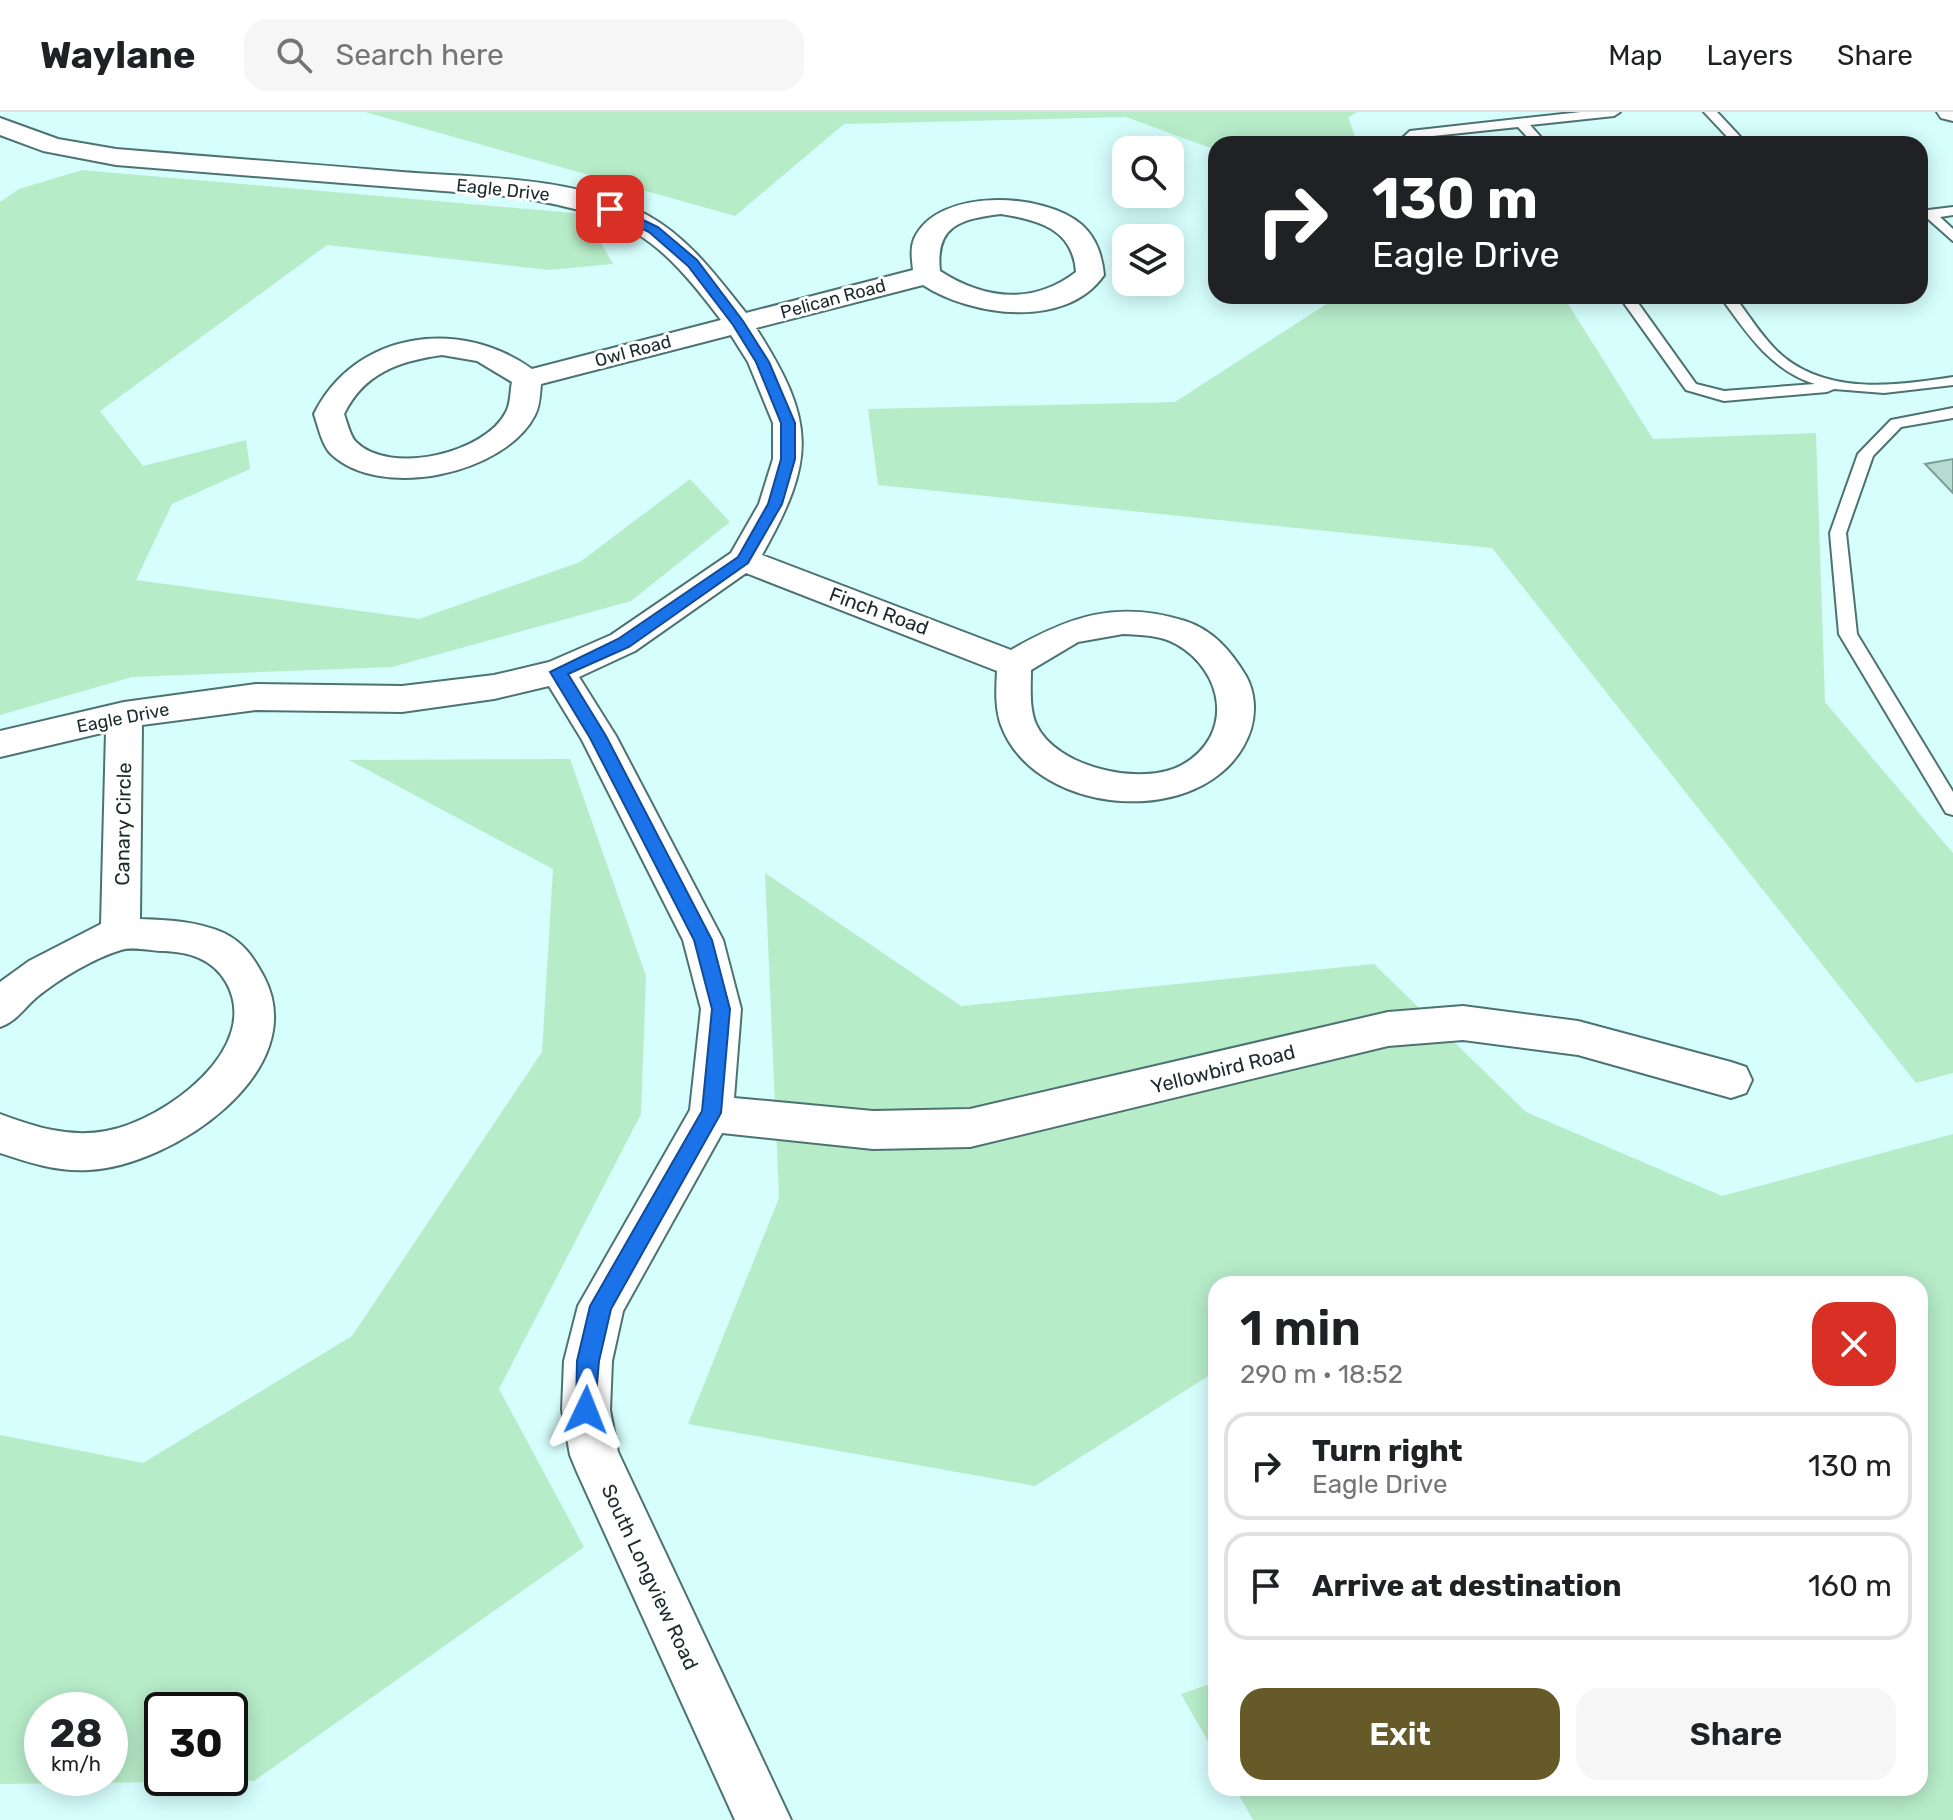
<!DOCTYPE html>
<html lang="en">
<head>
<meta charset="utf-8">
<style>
  :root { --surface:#fff; --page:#f6f6f6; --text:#202124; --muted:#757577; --line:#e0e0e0; --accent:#665b28 }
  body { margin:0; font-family:Rubik,sans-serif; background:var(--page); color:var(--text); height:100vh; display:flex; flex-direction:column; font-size:30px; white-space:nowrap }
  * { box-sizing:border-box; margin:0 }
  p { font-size:26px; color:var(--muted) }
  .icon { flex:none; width:44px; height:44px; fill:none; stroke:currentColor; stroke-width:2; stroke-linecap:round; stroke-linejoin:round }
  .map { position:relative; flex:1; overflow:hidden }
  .sheet { position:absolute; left:1208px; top:1164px; width:720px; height:520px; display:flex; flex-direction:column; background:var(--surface); border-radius:24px; box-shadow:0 4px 20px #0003 }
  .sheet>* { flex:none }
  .hud { position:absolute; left:1208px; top:24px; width:720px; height:168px; border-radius:24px; box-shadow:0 4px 20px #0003; background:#202124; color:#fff; overflow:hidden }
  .buttons { position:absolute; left:1112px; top:24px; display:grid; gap:16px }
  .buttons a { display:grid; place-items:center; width:72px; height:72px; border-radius:16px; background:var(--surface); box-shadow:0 4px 20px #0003; font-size:40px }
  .speed { position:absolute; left:24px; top:1580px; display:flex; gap:16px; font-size:40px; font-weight:700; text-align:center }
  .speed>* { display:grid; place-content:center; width:104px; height:104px; border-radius:50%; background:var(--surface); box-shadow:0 4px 20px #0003; line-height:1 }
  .speed small { font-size:20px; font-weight:400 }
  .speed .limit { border:4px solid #111; border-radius:12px; background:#fff; color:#111 }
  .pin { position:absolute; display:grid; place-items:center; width:68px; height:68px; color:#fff; margin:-34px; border-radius:16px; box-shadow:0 4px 12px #0006 }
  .me { position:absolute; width:88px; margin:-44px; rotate:2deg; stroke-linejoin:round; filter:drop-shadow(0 0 6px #0008) }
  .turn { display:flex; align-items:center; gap:28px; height:168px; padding:0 32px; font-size:36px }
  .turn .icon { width:104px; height:104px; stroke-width:2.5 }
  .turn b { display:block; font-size:56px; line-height:68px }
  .round { display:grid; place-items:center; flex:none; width:84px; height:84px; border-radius:24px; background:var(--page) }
  .overview { display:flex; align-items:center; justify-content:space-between; height:136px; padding:0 32px }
  h1 { font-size:48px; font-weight:600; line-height:60px }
  .action { display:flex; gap:16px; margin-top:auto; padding:16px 32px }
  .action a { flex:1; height:92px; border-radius:24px; background:var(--accent); color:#fff; font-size:32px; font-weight:600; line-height:92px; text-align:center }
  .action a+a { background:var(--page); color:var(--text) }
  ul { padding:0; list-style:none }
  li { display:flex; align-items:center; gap:24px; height:108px; margin:0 16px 12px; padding:0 16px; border:4px solid var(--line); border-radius:24px }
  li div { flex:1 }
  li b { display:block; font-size:30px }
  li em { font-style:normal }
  header { display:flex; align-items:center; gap:48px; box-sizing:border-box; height:112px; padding:0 40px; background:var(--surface); border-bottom:2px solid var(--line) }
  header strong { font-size:38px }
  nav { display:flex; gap:44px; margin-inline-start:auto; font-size:28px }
  .search { width:560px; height:72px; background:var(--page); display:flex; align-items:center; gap:20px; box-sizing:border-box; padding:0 28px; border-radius:24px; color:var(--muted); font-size:30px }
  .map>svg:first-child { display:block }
</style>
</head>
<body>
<header>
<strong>Waylane</strong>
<div class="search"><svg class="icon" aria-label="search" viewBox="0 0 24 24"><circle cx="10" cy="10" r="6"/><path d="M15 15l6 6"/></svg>Search here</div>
<nav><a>Map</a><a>Layers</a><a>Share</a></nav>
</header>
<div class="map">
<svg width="1953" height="1708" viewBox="0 0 1953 1708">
  <rect width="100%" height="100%" fill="#d5fefd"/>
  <path fill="#b7ecc9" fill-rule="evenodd" d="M 365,0 L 1358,0 L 1348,5 L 1358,32 L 1216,32 L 1216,38 L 1126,5 L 844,12 L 735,104 Z
    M 82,58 L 585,102 L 613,152 L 549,158 L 327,133 L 100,299 L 143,354 L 246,328 L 250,357 L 172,392 L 136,468 L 419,507 L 580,450 L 690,367 L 730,410 L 631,489 L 392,555 L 132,565 L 0,603 L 0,90 L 19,77 Z
    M 1339,184 L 1563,184 L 1653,327 L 1816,321 L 1825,590 L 1953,741 L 1953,961 L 1916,971 L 1492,436 L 878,373 L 868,297 L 1175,290 Z
    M 570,647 L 646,864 L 641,1002 L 499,1277 L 584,1435 L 254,1669 L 0,1672 L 0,1323 L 143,1351 L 352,1224 L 542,940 L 553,757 L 349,648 ZM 42,1598 L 110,1598 L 110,1666 L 42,1666 ZM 162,1598 L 230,1598 L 230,1666 L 162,1666 Z
    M 765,761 L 961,894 L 1374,852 L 1526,1000 L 1722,1084 L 1953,1022 L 1953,1708 L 1253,1708 L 1235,1676 L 1920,1676 L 1920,1172 L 1216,1172 L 1216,1259 L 1035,1374 L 688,1312 L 779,1086 Z
    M 1216,1570 L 1216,1643 L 1181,1582 Z"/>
  <path fill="#b6dbd0" stroke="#7c9f95" stroke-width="2" d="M 1953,347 L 1953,381 L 1925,352 Z"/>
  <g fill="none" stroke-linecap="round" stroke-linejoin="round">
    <g stroke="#4d7272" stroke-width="4">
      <path id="service" d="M 1581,0 L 1620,0 L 1614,4 L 1530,13 L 1547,32 L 1534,32 L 1518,15 L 1414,26 L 1409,32 L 1396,32 L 1410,19 Z
        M 1704,0 L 1717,0 L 1747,32 L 1734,32 Z
        M 1953,95 L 1953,103 L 1940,105 L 1953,117 L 1953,129 L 1927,106 L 1920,107 L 1920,99 Z
        M 1619,184 L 1633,184 L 1696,272 L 1724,279 L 1815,272 C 1770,258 1746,220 1720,184 L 1734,184 C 1748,202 1760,222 1776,238 C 1823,284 1894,274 1953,265 L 1953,273 L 1884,281 L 1834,277 L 1827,280 L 1724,289 L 1686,278 Z
        M 1953,296 L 1953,306 L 1901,315 L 1873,344 L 1846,421 L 1857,522 L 1953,680 L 1953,703 L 1946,701 L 1839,522 L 1830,421 L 1858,342 L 1891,308 Z"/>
    </g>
    <g stroke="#4d7272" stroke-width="4">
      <path id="minor" d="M 0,6 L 58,27 L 116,37 C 211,45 307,52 402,60 C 481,66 576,64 647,103 C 689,126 717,165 746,201 L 913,158 C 912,148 910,137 914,127 C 937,75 1045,80 1082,113 C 1097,127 1102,144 1104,163 C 1066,218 971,204 923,173 L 756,216 C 816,310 816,347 762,443 L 1011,538 C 1070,504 1117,488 1185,509 C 1213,518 1231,539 1246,564 C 1255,580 1256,600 1251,617 C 1218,719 1036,709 1001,613 C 995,596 996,577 997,559 L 746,461 L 635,539 L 579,565 L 616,624 L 723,828 L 741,897 L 734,986 L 873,999 L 970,997 L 1388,900 L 1463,894 L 1578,909 L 1731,950 L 1746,955 L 1752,968 L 1746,981 L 1731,986 L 1578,943 L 1463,928 L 1388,934 L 970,1035 L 873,1037 L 722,1021 L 623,1199 L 612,1249 L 610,1298 L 618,1340 L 791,1708 L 735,1708 L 577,1360 L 570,1343 L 562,1298 L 564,1249 L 578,1194 L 690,998 L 701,897 L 683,828 L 582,628 L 549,574 L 494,587 L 402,600 L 256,598 L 142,613 L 140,807 C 169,808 197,809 224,821 C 244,831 254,846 264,865 C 313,959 172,1054 89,1058 C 58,1060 30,1051 0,1041 L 0,1002 C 35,1015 69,1026 106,1019 C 164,1009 264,936 226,870 C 212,846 188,840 164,839 C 151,839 133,834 121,838 C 94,846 59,867 37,885 C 23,897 17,909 0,915 L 0,870 L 29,849 L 101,812 L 106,620 L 0,645 L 0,619 L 124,590 L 256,572 L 402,574 L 494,563 L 549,550 L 611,523 L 731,441 L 759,392 L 773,347 L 773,311 L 748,250 L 731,223 L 541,272 C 540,282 540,294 535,303 C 505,362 381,389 331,342 C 322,333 318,314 314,302 C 355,219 460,205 532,257 L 721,208 C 654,119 627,105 518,85 L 116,53 L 43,39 L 0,23 ZM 1001,102 C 1039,108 1073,117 1076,160 C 1033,193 985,188 940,159 C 935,114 960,107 1001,102 ZM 442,243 L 477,249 L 512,270 C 510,279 511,291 506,300 C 486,341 390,364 356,330 C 350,324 347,310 344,302 C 364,261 399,249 442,243 ZM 1123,522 C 1140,523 1161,523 1176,532 C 1224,559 1235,623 1182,653 C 1142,675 1056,656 1036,612 C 1029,596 1031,575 1031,558 L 1078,530 Z"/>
    </g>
    <g stroke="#4d7272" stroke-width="4">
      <path id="trunk" d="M 1937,0 L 1953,0 L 1953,9 L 1941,6 Z"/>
    </g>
    <use href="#service" fill="#fff" fill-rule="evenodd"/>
    <use href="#minor" fill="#fff" fill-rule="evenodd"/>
    <use href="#trunk" fill="#fff" fill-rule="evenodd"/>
  </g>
  <path fill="#1a73e8" stroke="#114b97" stroke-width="2" d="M 606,94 L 614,94 L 658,115 L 697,148 L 743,209 L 769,250 L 795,311 L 795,347 L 782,392 L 748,451 L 629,535 L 568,562 L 606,624 L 712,828 L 730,897 L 721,1001 L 611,1197 L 599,1249 L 594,1305 L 586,1309 L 579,1305 L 576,1298 L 577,1249 L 590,1194 L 702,999 L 712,897 L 694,828 L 590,626 L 550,560 L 618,527 L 738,445 L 768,392 L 781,347 L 781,311 L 756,250 L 733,213 L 688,154 L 649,120 L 606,99 Z"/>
  <g text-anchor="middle" stroke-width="6" stroke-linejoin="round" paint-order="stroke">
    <g font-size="18" fill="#1a2a2a" stroke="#fff">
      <text transform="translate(503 78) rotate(6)" y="6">Eagle Drive</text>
      <text transform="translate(833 187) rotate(-15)" y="6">Pelican Road</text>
      <text transform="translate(633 239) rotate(-15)" y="6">Owl Road</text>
      <text transform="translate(123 606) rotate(-11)" y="6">Eagle Drive</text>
    </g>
    <g font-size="20" fill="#1a2a2a" stroke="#fff">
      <text transform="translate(879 499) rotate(20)" y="7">Finch Road</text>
      <text transform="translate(123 712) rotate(-89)" y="7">Canary Circle</text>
      <text transform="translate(1223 957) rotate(-14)" y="7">Yellowbird Road</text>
      <text transform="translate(650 1465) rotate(65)" y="7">South Longview Road</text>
    </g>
  </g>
</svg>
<div class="buttons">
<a><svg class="icon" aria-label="search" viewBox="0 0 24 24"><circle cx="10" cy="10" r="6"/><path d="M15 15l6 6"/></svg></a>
<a><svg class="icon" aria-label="layers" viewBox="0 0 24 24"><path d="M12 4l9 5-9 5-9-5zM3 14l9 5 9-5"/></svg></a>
</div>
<div class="speed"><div>28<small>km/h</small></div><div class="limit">30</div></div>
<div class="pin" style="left:610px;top:97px;background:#d93025"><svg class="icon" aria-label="arrive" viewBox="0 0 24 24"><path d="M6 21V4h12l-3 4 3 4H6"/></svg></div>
<svg class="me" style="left:586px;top:1298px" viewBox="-20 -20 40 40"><path d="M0-17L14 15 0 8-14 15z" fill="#1a73e8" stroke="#fff" stroke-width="4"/></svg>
<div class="hud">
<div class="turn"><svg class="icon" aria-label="right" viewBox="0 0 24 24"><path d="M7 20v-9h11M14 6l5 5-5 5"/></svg><div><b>130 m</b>Eagle Drive</div></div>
</div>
<section class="sheet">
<div class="overview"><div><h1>1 min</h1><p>290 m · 18:52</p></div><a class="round" style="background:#d93025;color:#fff"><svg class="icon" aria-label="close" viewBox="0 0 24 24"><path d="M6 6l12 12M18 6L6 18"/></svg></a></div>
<ul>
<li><svg class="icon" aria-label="right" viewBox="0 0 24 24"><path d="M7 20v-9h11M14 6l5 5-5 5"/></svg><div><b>Turn right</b><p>Eagle Drive</p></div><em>130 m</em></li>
<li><svg class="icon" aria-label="arrive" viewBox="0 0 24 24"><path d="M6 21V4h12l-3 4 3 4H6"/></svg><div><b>Arrive at destination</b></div><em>160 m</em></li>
</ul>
<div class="action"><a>Exit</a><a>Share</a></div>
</section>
</div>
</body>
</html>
